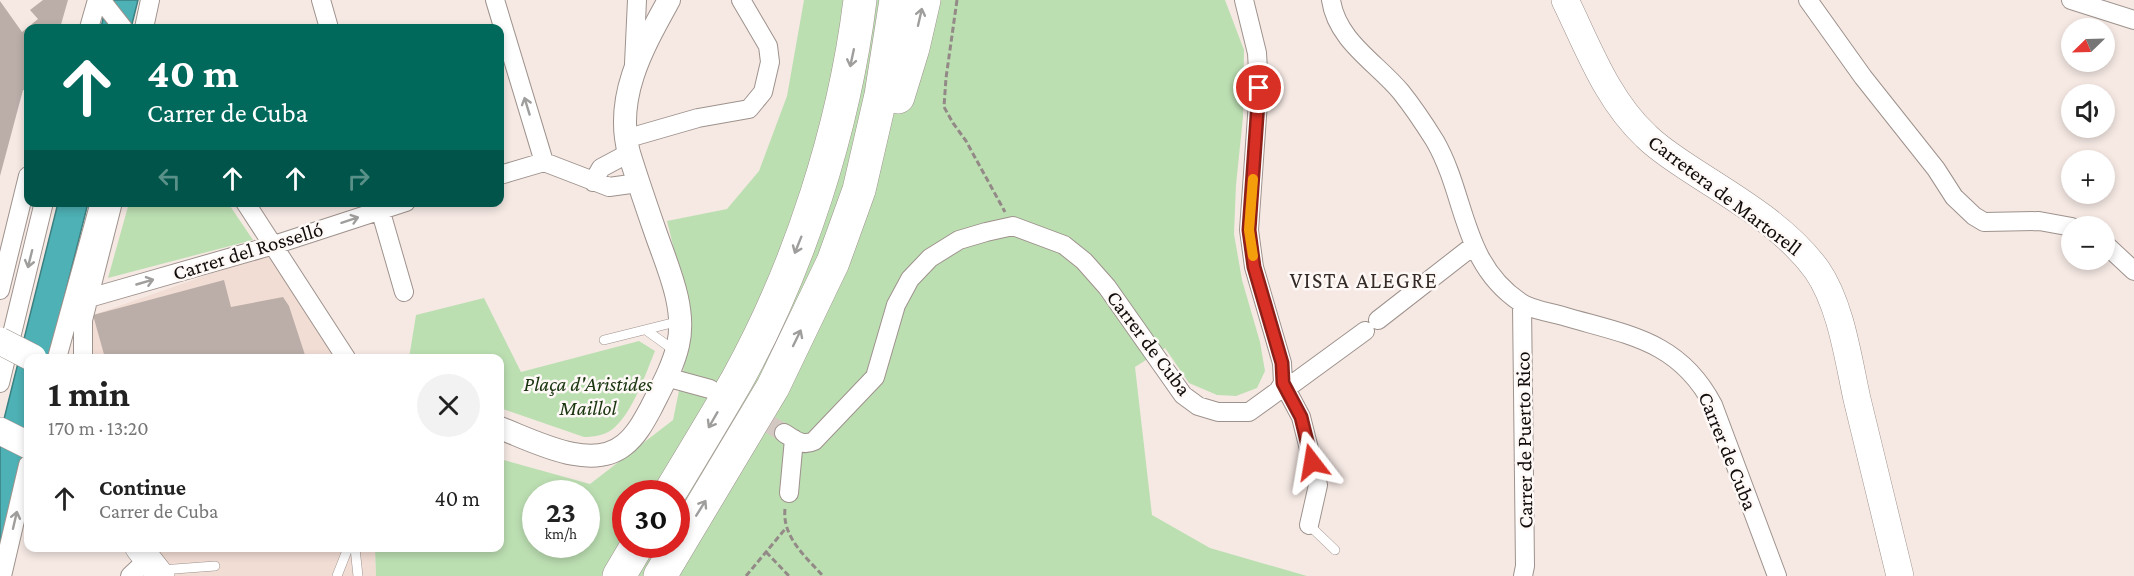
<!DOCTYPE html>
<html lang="en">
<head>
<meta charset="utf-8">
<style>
  :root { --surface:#fff; --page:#f2f2f2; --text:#222; --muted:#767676 }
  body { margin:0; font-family:"Crimson Pro",serif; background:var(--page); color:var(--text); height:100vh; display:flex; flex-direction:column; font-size:22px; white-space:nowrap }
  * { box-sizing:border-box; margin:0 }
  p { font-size:20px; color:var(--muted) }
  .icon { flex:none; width:33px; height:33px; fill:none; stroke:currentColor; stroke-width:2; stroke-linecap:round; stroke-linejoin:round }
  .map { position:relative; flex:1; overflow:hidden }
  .panel { position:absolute; left:24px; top:354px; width:480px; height:198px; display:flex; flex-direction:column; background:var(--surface); border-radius:12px; box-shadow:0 3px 9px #0003 }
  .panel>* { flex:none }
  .banner { position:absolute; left:24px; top:24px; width:480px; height:183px; border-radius:12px; box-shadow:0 3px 9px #0003; background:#00695c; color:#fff; overflow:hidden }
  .needle { width:39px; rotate:247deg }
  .tools { position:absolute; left:2061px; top:18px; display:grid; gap:12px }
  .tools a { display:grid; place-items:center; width:54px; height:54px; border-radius:50%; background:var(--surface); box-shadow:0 3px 9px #0003; font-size:30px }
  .speed { position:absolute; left:522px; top:480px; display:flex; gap:12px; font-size:30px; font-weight:700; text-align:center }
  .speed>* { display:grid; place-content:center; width:78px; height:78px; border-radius:50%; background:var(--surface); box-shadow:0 3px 9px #0003; line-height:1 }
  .speed small { font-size:15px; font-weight:400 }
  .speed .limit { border:9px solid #d22; background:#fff; color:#111 }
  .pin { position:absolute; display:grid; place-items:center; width:51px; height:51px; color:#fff; margin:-26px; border:3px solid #fff; border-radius:50%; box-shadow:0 2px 6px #0007 }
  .me { position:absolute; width:66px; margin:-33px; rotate:346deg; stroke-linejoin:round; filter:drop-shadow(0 0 4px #0008) }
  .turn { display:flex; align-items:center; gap:21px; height:126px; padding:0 24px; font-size:27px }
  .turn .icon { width:78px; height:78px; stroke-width:2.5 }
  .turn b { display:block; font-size:42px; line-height:51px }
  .lanes { display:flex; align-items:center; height:57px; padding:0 24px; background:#0003; justify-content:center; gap:30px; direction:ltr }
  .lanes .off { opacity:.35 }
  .round { display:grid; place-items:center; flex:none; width:63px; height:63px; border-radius:32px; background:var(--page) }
  .headline { display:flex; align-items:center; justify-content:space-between; height:102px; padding:0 24px }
  h1 { font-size:36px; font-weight:700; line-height:45px }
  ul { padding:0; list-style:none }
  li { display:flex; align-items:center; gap:18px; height:84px; padding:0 24px }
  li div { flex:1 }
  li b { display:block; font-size:22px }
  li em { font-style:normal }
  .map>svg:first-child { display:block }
</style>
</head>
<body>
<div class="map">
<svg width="2134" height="576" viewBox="0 0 2134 576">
  <rect width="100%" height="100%" fill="#f6e9e4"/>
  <path fill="#f1ddd4" d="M 273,252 L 338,358 L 93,358 L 83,308 L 93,315 Z
    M 153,548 L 375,548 L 376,576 L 173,576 Z"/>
  <path fill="#bcdfb2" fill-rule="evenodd" d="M 804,0 L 1225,0 L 1244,50 L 1243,117 L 1236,185 L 1234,234 L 1242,280 L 1260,342 L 1265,371 L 1257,388 L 1236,396 L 1217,395 L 1189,383 L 1165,348 L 1135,367 L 1152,515 L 1210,548 L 1307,576 L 376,576 L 375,548 L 500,548 L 500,459 L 590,484 L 673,420 L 690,337 L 688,306 L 667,221 L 727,209 L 759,171 L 787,96 ZM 536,494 L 586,494 L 586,544 L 536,544 ZM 626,494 L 676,494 L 676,544 L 626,544 Z
    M 129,203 L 228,203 L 253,240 L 108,278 Z
    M 484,298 L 521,372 L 639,341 L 655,351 C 646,373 633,411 615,427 C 607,435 594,437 584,437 L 500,408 L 500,358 L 409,358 L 416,315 Z"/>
  <path fill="#4eb1b5" stroke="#3b8082" stroke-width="1.5" d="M 107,0 L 138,0 L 131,28 L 101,28 Z
    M 58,203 L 88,203 L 49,358 L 28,358 L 28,442 L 0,552 L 0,435 Z"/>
  <path fill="#bbaea9" d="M 43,0 L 68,0 L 60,28 L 28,28 L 28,91 L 23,90 L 0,176 L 0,1 L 22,32 L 38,19 L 30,10 Z
    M 224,280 L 231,307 L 283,297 L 289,306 L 306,358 L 105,358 L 93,315 Z"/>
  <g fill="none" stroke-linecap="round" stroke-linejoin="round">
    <path stroke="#d4c8c3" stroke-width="18" stroke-dasharray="18 9" stroke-linecap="butt" d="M 720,394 L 784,433"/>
    <g stroke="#9e928d" stroke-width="10">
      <path id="service" d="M 646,330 L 675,351
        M 604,340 L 680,321
        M 1309,525 L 1335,550
        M 355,548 L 358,576
        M 161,570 L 215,566
        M 337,576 L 348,548"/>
    </g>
    <g stroke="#9e928d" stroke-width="20">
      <path id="minor" d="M 101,0 L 123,28
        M 321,0 L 329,28
        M 495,0 L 544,162
        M 1331,0 C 1337,41 1377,63 1401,92 C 1413,107 1425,125 1435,141 C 1467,197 1461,262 1520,302 C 1531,310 1550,312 1563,316 C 1627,335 1679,340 1713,405 L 1777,576
        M 1808,0 L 1863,77 L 1936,169 L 1954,197 L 1974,216 L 1984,222 L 2039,221 L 2072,227
        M 2071,0 L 2134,20
        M 89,28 L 97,0
        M 144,28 L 150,0
        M 634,64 L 637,0
        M 625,139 L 698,118 L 749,109 L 763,92 L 770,62 L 768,46 L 741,0
        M 500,175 L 544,162 L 609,187 L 638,183
        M 593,182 L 601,168 L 629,153
        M 245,202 L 346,358
        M 378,202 L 404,292
        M 2104,243 L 2134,271
        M 0,290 L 28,176
        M 89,298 L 274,245 L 406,202
        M 1522,304 L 1525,566 L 1523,576
        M 1378,320 L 1473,246
        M 57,358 L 100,202
        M 83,358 L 83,320 L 113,202
        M 666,377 L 710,389
        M 0,383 L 44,202
        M 1283,383 L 1301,417 L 1318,485 L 1309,525
        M 1287,388 L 1365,331
        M 784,433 C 794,439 802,447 814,441 L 875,377 L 896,305 L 910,279 L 930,258 L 959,240 L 986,232 L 1013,226 L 1064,245 L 1084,261 L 1107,287 L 1183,395 L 1198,406 L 1218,412 L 1249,412 L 1278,391 L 1283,383 L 1282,363 L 1254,267 L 1249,230 L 1259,88 L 1257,53 L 1244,0
        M 789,493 L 794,439
        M 2,576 L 28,465
        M 130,576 L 148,559"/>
    </g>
    <g stroke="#9e928d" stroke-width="24">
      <path id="tertiary" d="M 500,428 C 534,441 591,472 624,445 C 636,436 644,421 651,408 C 661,388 673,367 678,345 C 687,308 667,266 655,231 C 646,205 637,179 629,153 C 614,97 643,47 669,0"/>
    </g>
    <g stroke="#9e928d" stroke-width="28">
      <path id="secondary" d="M 1565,0 C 1588,47 1607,100 1646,136 C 1659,149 1675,159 1690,169 C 1734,198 1785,226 1817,270 C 1841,305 1848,358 1857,399 C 1871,458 1886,517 1900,576
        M 0,431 L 28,445
        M 139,548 L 161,576"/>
    </g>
    <g stroke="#9e928d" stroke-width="34">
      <path id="motorway" d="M 898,97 L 913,48 L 924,0
        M 669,494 C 692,456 715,418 737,380 C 800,266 844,129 860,0
        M 619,576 L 638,544
        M 660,576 L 773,387 L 833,262 L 859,190 L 881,95 L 896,0"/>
    </g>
    <path stroke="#938a87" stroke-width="3" stroke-dasharray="6 3" stroke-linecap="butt" d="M 957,0 L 946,78 L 944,107 L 953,123 L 966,141 L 1005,212
      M 785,509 C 782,537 806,557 823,576
      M 766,552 L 789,576
      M 746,576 L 786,528"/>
    <use href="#service" stroke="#fff" stroke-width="9"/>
    <use href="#minor" stroke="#fff" stroke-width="18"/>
    <use href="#tertiary" stroke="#fff" stroke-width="22"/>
    <use href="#secondary" stroke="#fff" stroke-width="27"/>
    <use href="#motorway" stroke="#fff" stroke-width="33"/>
    <g stroke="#9e928d" stroke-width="28" stroke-linecap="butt">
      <path id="secondary-bridge" d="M 0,341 L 33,358"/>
    </g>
    <use href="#secondary-bridge" stroke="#fff" stroke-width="27"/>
  </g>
  <defs><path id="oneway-shaft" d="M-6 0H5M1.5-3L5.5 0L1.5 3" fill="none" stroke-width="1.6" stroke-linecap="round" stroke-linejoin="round" transform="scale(1.5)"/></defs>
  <g stroke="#9f9e9d">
    <use href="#oneway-shaft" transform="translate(920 17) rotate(-77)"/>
    <use href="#oneway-shaft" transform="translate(852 58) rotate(102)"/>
    <use href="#oneway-shaft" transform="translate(527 106) rotate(-107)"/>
    <use href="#oneway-shaft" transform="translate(350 220) rotate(-18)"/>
    <use href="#oneway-shaft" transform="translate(798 245) rotate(112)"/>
    <use href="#oneway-shaft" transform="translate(30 259) rotate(104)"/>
    <use href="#oneway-shaft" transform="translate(145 282) rotate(-16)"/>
    <use href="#oneway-shaft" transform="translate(797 338) rotate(-64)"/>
    <use href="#oneway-shaft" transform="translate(713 420) rotate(120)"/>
    <use href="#oneway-shaft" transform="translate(701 508) rotate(-58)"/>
    <use href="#oneway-shaft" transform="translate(15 520) rotate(-77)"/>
  </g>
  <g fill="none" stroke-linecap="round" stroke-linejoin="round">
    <g stroke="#8d1f18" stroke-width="15">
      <path id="route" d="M 1259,88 L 1249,230 L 1254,267 L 1282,363 L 1283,383 L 1301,417 L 1312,462"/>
    </g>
    <use href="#route" stroke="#d93025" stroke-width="10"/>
    <path stroke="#f59e0b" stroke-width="10" d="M 1253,256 L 1249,230 L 1253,179"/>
  </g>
  <g text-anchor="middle" stroke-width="5" stroke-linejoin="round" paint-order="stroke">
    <g font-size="21" fill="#100c0b" stroke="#fef8f6">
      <text transform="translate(1725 195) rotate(37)" y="7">Carretera de Martorell</text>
      <text transform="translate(248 251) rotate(-17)" y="7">Carrer del Rosselló</text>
      <text transform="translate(1149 343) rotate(53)" y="7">Carrer de Cuba</text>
      <text transform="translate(1524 440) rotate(-91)" y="7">Carrer de Puerto Rico</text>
      <text transform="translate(1728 451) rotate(68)" y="7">Carrer de Cuba</text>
    </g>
    <g font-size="21" font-style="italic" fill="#18350e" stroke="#fef8f6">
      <text x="588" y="391">Plaça d'Aristides<tspan x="588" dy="24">Maillol</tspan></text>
    </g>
    <g font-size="22" letter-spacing="1.5" fill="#352b27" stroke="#fef8f6">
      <text x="1364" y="288">VISTA ALEGRE</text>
    </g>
  </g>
</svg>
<div class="tools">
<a><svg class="needle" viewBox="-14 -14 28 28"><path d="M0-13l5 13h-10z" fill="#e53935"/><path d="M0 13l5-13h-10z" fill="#767676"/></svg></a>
<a><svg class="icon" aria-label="sound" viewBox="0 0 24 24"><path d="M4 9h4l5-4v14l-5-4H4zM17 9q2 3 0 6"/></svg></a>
<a>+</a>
<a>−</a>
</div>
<div class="speed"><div>23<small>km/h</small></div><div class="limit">30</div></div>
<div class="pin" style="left:1259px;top:88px;background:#d93025"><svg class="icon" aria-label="arrive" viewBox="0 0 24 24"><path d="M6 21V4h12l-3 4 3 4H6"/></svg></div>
<svg class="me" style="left:1312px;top:462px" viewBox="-20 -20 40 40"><path d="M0-17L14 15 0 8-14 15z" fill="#d93025" stroke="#fff" stroke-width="4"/></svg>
<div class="banner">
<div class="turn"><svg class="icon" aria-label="ahead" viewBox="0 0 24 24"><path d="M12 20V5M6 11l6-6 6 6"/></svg><div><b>40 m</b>Carrer de Cuba</div></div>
<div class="lanes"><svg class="icon off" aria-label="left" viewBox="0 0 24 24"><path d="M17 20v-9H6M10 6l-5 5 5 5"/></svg><svg class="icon" aria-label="ahead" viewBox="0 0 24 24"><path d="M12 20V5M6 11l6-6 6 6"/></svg><svg class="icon" aria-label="ahead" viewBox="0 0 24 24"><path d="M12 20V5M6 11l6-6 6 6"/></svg><svg class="icon off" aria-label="right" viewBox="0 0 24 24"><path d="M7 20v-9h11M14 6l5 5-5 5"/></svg></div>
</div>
<section class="panel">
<div class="headline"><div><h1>1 min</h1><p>170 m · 13:20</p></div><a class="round"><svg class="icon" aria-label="close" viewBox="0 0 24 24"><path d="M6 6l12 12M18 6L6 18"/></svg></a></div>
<ul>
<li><svg class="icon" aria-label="ahead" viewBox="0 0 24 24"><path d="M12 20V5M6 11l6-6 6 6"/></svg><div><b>Continue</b><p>Carrer de Cuba</p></div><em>40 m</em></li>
</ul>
</section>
</div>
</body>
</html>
